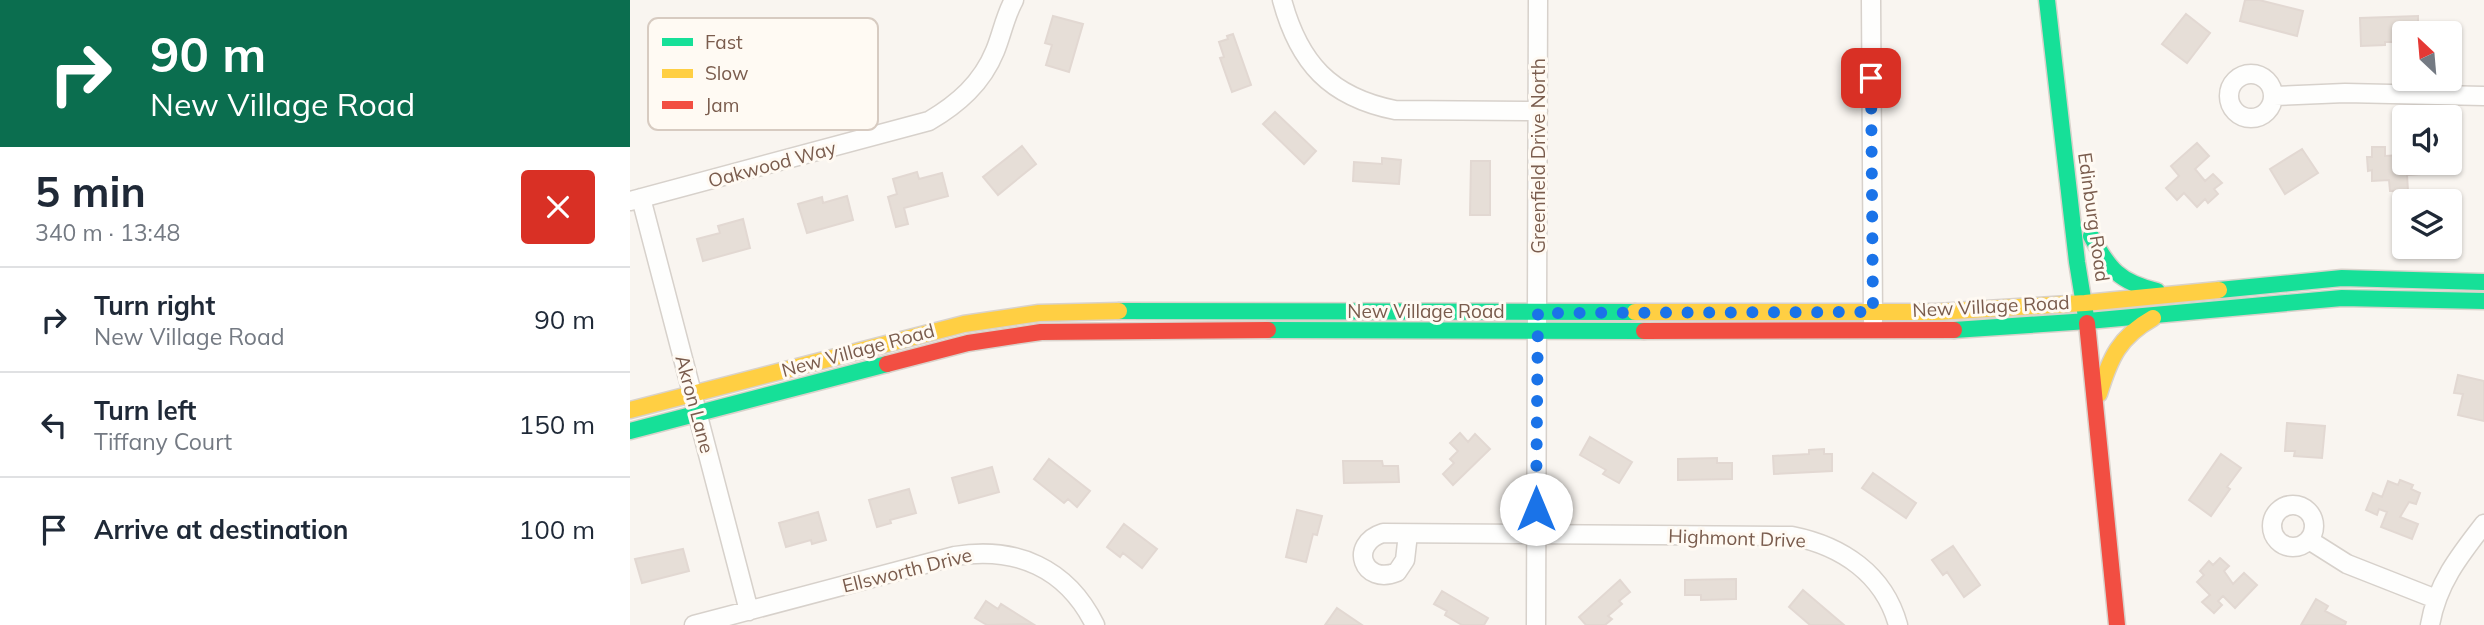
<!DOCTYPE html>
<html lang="en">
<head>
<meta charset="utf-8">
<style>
  :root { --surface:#fff; --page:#f6f6f7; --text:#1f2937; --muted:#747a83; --line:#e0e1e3 }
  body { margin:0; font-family:Mulish,sans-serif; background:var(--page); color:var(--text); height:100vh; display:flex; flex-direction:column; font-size:26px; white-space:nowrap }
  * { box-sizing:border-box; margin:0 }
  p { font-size:23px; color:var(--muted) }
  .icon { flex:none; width:38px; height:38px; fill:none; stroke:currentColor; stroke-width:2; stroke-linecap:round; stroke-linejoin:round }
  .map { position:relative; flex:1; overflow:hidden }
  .side { display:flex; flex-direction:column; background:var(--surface); width:630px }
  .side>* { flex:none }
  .hud { background:#0b6e4f; color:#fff; overflow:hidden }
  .needle { width:46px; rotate:334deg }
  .buttons { position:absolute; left:1762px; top:21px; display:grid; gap:14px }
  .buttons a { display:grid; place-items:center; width:70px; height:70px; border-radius:7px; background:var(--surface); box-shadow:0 2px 5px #0004; font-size:35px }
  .pin { position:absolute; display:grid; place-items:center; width:60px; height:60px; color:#fff; margin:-30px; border-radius:14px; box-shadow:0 4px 10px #0006 }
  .me { position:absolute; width:77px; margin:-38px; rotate:0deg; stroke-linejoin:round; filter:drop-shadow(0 0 5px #0008) }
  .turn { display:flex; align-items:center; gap:24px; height:147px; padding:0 35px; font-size:32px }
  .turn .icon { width:91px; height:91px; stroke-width:2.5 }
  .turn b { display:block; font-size:49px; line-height:60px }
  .round { display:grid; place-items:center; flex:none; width:74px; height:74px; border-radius:7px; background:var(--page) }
  .headline { display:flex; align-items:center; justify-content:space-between; height:119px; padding:0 35px }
  h1 { font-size:42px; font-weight:700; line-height:52px }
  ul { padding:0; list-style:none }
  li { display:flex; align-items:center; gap:21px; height:105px; padding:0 35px; border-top:2px solid var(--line) }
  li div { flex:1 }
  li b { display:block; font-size:26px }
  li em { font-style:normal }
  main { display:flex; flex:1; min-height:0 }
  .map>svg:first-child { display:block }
</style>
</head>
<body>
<main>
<section class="side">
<div class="hud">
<div class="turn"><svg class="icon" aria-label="right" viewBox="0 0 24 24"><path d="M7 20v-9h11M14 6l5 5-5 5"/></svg><div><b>90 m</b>New Village Road</div></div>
</div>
<div class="headline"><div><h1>5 min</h1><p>340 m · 13:48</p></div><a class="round" style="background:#d93025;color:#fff"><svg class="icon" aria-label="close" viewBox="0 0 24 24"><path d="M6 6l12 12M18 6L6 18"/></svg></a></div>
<ul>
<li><svg class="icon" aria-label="right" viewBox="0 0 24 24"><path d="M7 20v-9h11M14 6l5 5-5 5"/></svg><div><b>Turn right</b><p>New Village Road</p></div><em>90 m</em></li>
<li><svg class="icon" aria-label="left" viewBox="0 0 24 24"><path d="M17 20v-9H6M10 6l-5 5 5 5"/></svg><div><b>Turn left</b><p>Tiffany Court</p></div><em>150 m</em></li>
<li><svg class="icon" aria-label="arrive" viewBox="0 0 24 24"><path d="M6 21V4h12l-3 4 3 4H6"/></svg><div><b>Arrive at destination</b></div><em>100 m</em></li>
</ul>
</section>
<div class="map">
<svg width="1854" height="625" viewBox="0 0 1854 625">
  <rect width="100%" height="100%" fill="#f9f5f0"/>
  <path fill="#e6ded7" stroke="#e2d8d2" stroke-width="2" d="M 1615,0 L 1629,0 L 1673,11 L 1667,36 L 1610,21 Z
    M 1556,14 L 1580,33 L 1557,63 L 1532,44 Z
    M 423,16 L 453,24 L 439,72 L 416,65 L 422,45 L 415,43 Z
    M 1788,16 L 1788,33 L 1774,33 L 1774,42 L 1755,42 L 1755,45 L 1731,46 L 1730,18 Z
    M 603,34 L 621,85 L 602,92 L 590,58 L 594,57 L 589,42 L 598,39 L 597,36 Z
    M 645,112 L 686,151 L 674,164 L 633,124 Z
    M 1774,137 L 1774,163 L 1789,163 L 1790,174 L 1777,175 L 1778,191 L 1760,191 L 1759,180 L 1742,181 L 1742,170 L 1738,171 L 1737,157 L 1742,157 L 1742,147 L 1755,147 L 1755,156 L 1771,155 L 1770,138 Z
    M 1567,143 L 1579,156 L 1565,169 L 1575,181 L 1583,174 L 1592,183 L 1584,189 L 1588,194 L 1578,203 L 1575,199 L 1567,207 L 1554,193 L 1547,200 L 1536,188 L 1549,176 L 1541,166 Z
    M 392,146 L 406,164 L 368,195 L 353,177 Z
    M 1672,149 L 1688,173 L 1655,194 L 1640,169 Z
    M 752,158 L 771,160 L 769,184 L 723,181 L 724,162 L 752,164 Z
    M 841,161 L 860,161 L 860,215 L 840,215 Z
    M 287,172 L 289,179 L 312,173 L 318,196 L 274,208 L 278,224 L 266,227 L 258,197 L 267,194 L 263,179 Z
    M 217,196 L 223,220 L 177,233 L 168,204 L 192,197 L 193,203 Z
    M 113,219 L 120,248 L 73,261 L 67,239 L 90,233 L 88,226 Z
    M 1828,375 L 1854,381 L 1854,421 L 1828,415 L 1833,394 L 1824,393 Z
    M 1657,423 L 1695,426 L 1692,458 L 1664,456 L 1665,451 L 1655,451 Z
    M 830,433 L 838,442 L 845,434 L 860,449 L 823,485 L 813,474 L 824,463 L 820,459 L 828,451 L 820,443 Z
    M 960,437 L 1002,462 L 989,483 L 973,474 L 976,470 L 950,455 Z
    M 1194,449 L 1194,454 L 1202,454 L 1202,471 L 1144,474 L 1143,456 L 1179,454 L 1179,450 Z
    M 1591,454 L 1611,468 L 1597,487 L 1600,489 L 1581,516 L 1559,500 Z
    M 1087,458 L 1087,463 L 1102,463 L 1102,479 L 1048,480 L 1048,459 Z
    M 419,459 L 460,491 L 447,507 L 438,499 L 434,503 L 404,479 Z
    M 713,461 L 752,461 L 753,466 L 768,466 L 769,482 L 714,483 Z
    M 362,467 L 369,492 L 329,503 L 322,478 Z
    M 1243,473 L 1286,503 L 1276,518 L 1232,488 Z
    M 1770,480 L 1783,485 L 1781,489 L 1790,493 L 1786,504 L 1779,502 L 1770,517 L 1788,524 L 1782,539 L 1751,527 L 1757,512 L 1749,509 L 1747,515 L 1736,510 L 1743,493 L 1752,497 L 1758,481 L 1768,485 Z
    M 279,489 L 286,513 L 260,520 L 261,523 L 247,527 L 239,500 Z
    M 667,510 L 692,516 L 687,535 L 683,534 L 676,562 L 656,557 Z
    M 188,512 L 196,540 L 182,544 L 181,540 L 156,547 L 149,523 Z
    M 494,524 L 527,549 L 512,568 L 493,553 L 490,557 L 477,547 Z
    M 1323,546 L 1350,585 L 1334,597 L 1317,572 L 1313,575 L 1302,560 Z
    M 53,549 L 59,571 L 12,583 L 5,559 Z
    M 1590,558 L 1599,566 L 1594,571 L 1603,584 L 1614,573 L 1627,585 L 1605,608 L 1593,596 L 1588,601 L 1592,605 L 1584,613 L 1572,602 L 1580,595 L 1567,582 L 1574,575 L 1570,571 L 1579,561 L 1583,565 Z
    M 1106,579 L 1106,599 L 1071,600 L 1071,595 L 1055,595 L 1055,580 Z
    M 990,580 L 1000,592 L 989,601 L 992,604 L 978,616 L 982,619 L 975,625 L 956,625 L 949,617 Z
    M 1173,590 L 1214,625 L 1180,625 L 1159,607 Z
    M 812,591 L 858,618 L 854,625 L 832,625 L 815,615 L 817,611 L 804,604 Z
    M 1686,599 L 1698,606 L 1695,611 L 1716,622 L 1715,625 L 1671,625 Z
    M 356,601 L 368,609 L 371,604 L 403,624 L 357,625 L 345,618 Z
    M 707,608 L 732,625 L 695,625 Z"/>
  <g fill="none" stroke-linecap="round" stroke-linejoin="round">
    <g stroke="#d7d1cb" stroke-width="21">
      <path id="street" d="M 652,0 C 669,63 700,97 765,110 L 908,111
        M 1241,0 L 1243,321
        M1599 96a22 22 0 1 1 44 0a22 22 0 1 1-44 0Z
        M 1644,96 L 1715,93 L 1854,96
        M 11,198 L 119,611
        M 0,201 L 299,121 C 328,104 352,83 365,51 C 372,34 375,16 384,0
        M1642 526a21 21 0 1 1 42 0a21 21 0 1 1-42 0Z
        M 778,534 L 775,560 L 767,572 C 733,586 718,544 753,533 L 1162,536 C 1212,546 1254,574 1268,625
        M 1679,540 L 1717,564 L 1806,599
        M 64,625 L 325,556 C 386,546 437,568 465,625
        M 906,625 L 908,0
        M 1800,625 C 1807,584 1829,556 1854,524"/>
    </g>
    <g stroke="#d9d2cb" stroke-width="19">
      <path id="fast" d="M 1417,0 L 1447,262 L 1457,323
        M 1461,236 C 1479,269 1489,282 1527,291
        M 1589,290 L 1712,278 L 1854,282
        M 489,311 L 1005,312
        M 638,330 L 1014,331
        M 1324,330 L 1458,321 L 1712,298 L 1854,301
        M 0,431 L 257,364"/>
    </g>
    <g stroke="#d9d2cb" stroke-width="19">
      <path id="slow" d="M 1005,312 L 1307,312 L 1455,303 L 1589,290
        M 1469,394 C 1480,358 1489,337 1523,318
        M 0,410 L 334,324 L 409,313 L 489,311"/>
    </g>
    <g stroke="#d9d2cb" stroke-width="19">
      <path id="jam" d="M 1457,323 L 1487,625
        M 1014,331 L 1324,330
        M 257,364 L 338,343 L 411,332 L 638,330"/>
    </g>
    <use href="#street" stroke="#fefefd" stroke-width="18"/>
    <use href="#fast" stroke="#16e098" stroke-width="16"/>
    <use href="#slow" stroke="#ffcf43" stroke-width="16"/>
    <use href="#jam" stroke="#f24e42" stroke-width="16"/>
  </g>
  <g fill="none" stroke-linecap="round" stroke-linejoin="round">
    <path stroke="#1a73e8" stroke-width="12" stroke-dasharray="0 21.6" d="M 906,509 L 908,313 L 1243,312 L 1241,78"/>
  </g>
  <g text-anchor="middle" stroke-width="6" stroke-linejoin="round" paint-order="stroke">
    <g font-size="19" fill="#7a5c4d" stroke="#fffaf3">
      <text transform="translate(908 156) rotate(-90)" y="7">Greenfield Drive North</text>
      <text transform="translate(142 164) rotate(-15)" y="7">Oakwood Way</text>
      <text transform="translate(1464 217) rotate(82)" y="7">Edinburg Road</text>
      <text transform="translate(1361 306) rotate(-3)" y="7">New Village Road</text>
      <text x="796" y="318">New Village Road</text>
      <text transform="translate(228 350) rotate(-15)" y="7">New Village Road</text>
      <text transform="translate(65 404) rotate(75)" y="7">Akron Lane</text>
      <text transform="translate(1107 538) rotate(2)" y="7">Highmont Drive</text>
      <text transform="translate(277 570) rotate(-14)" y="7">Ellsworth Drive</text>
    </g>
  </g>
  <rect x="18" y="18" width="230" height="112" rx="10" fill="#fffaf3" stroke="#d7cbc1" stroke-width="2"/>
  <rect x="32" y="38" width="31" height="8" fill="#16e098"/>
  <rect x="32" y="69" width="31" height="9" fill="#ffcf43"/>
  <rect x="32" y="101" width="31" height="8" fill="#f24e42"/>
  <g font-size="19" fill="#7a5c4d">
    <text x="75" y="49">Fast</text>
    <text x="75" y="80">Slow</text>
    <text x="75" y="112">Jam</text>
  </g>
</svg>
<div class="buttons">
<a><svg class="needle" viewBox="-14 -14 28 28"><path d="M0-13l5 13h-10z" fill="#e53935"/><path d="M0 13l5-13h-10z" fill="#747a83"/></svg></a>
<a><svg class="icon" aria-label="sound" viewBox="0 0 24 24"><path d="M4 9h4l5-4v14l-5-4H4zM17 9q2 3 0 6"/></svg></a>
<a><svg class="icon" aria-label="layers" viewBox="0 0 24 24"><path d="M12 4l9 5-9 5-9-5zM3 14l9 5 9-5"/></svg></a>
</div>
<div class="pin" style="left:1241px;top:78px;background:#d93025"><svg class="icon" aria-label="arrive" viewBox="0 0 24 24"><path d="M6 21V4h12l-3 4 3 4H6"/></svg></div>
<svg class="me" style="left:906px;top:509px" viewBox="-20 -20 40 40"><circle r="19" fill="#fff"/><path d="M0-13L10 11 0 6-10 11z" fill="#1a73e8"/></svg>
</div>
</main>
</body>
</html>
